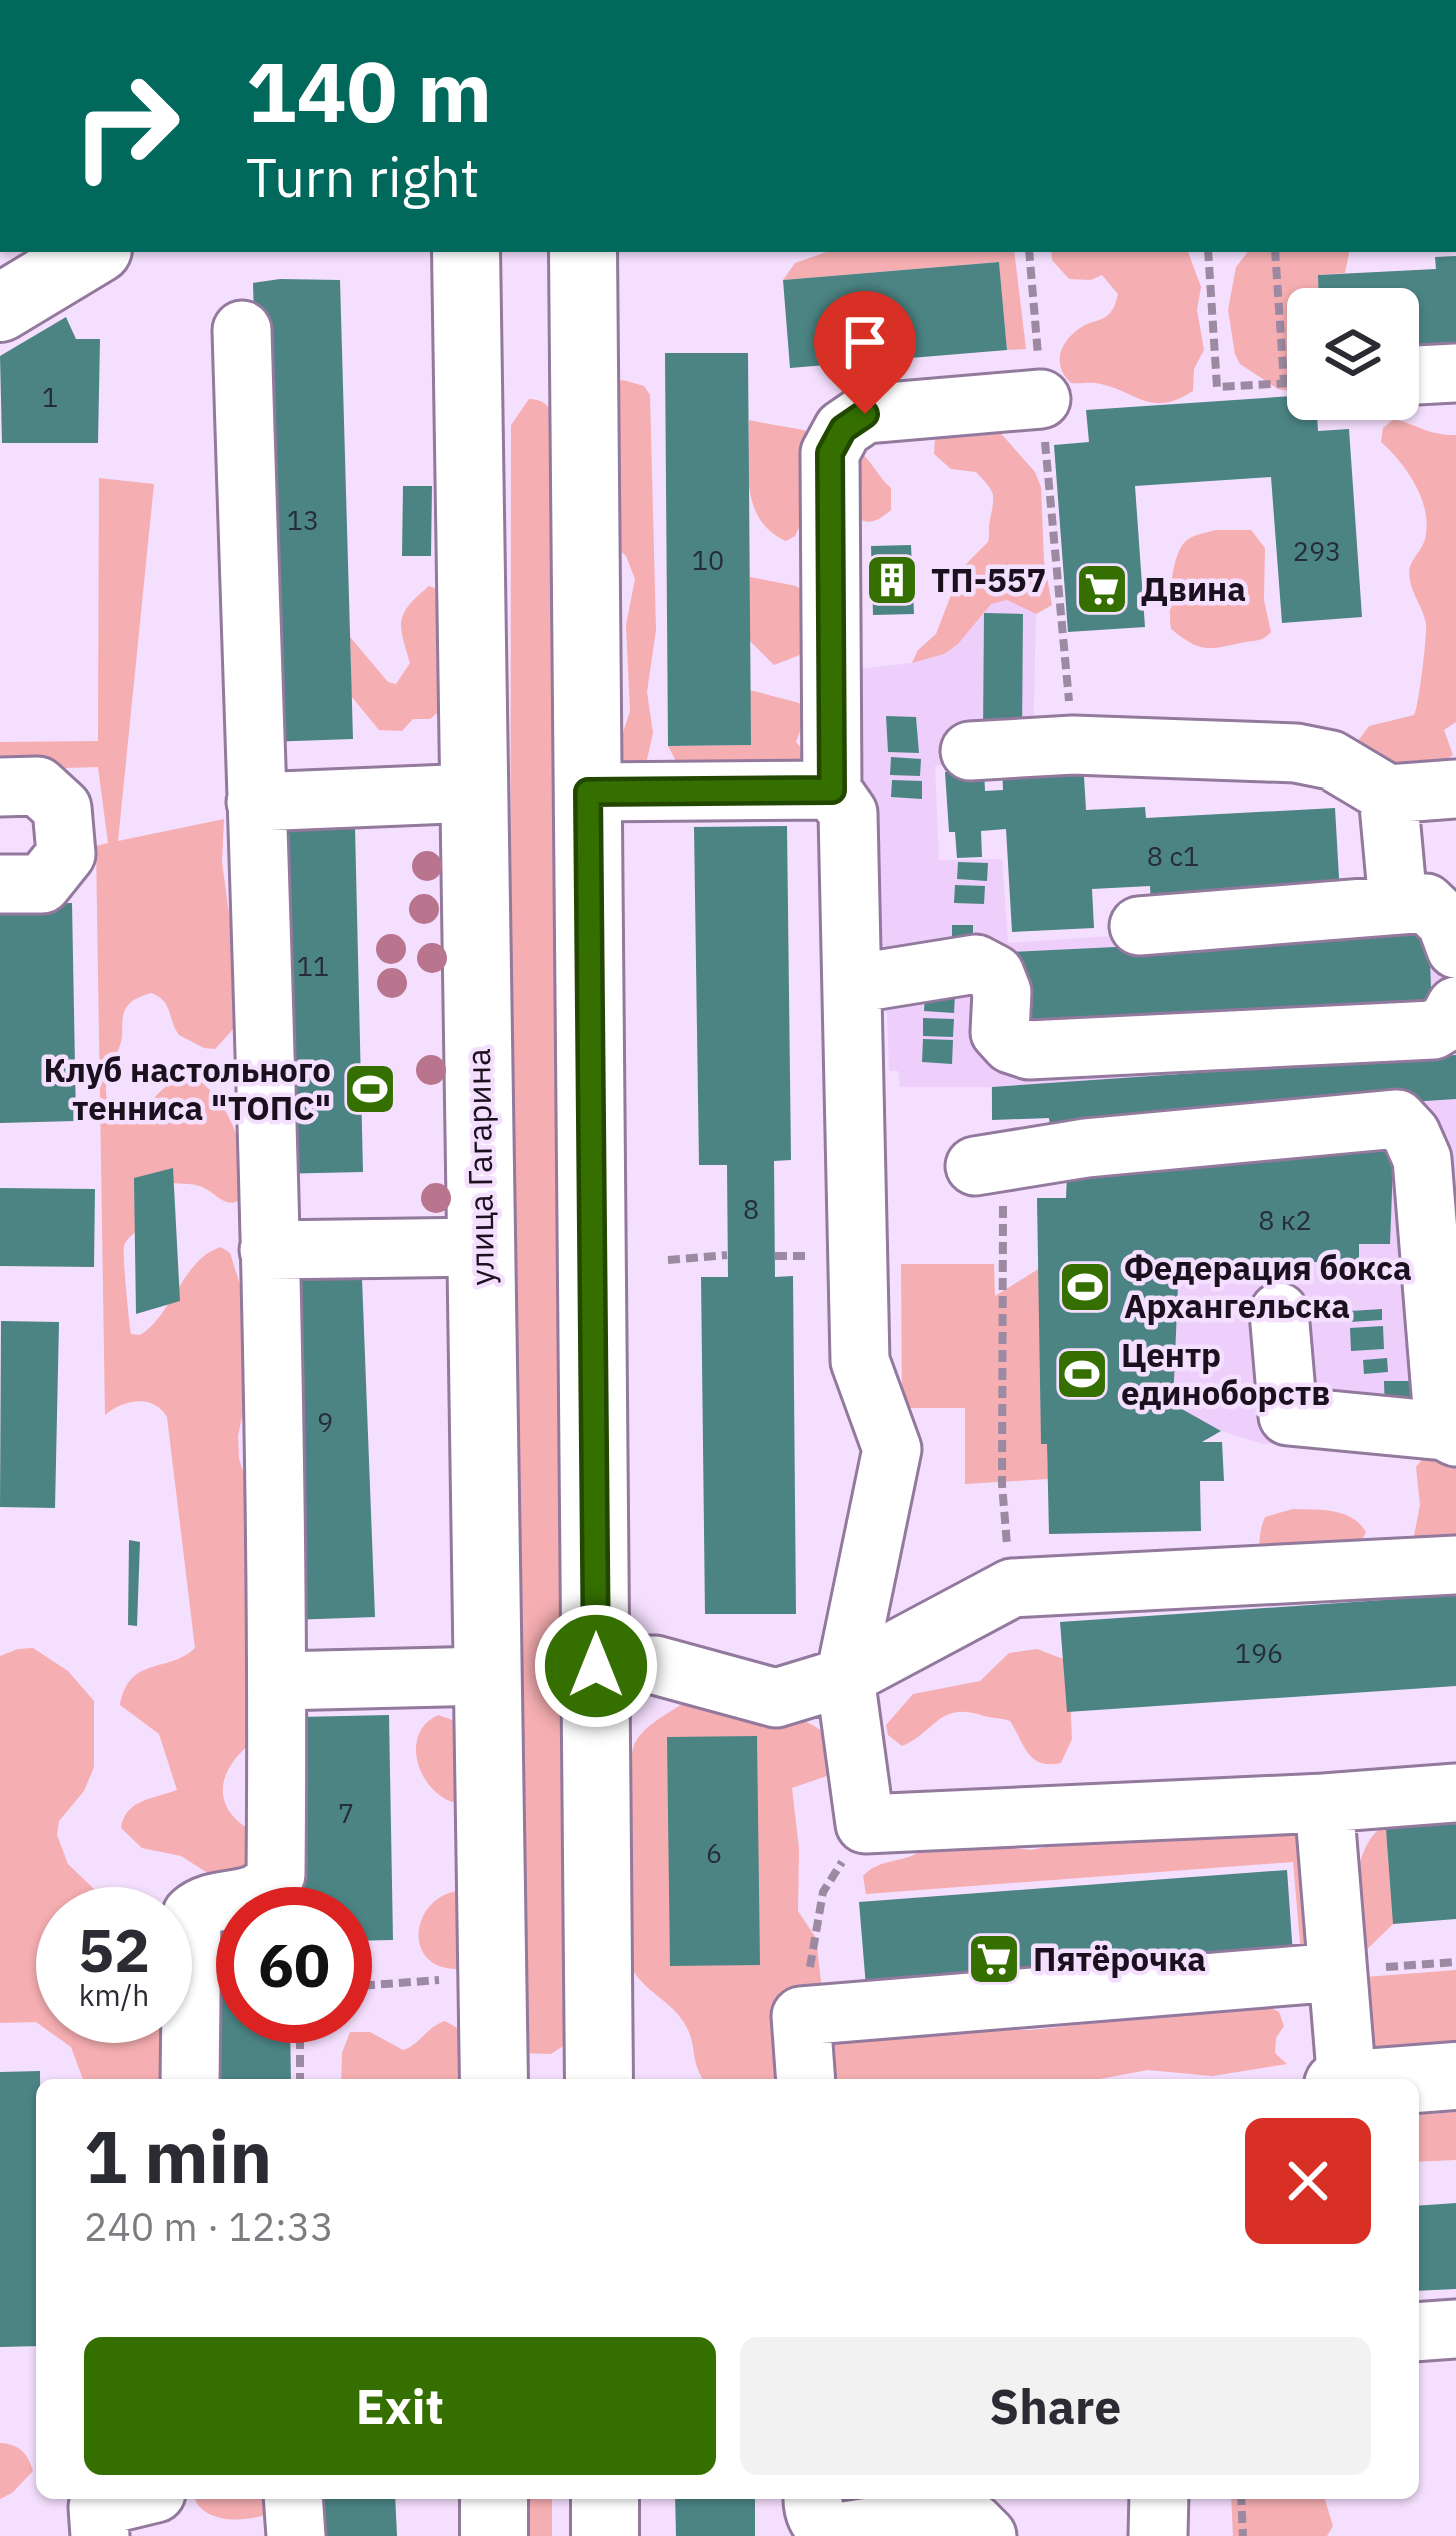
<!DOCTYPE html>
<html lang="en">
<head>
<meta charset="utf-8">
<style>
  :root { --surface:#fff; --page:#f2f2f3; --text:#2b2b33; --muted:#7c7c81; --accent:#346f00 }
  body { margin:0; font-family:"IBM Plex Sans",sans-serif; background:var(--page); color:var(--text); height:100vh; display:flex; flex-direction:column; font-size:45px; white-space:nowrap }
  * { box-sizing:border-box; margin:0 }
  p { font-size:39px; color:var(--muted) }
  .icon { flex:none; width:66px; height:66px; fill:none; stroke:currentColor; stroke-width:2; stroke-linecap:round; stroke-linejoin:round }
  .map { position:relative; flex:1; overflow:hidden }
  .side { position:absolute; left:36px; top:2079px; width:1383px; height:420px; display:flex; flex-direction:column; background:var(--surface); border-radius:18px; box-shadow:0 3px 9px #0004 }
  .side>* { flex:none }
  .banner { position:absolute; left:0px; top:0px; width:1458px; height:252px; box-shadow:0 3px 9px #0004; background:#00695c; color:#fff; overflow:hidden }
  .controls { position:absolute; left:1287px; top:288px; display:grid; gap:24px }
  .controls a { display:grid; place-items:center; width:132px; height:132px; border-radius:18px; background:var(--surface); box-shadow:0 3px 9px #0004; font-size:60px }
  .speed { position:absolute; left:36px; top:1887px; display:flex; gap:24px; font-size:60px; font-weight:700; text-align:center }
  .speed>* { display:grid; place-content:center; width:156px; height:156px; border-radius:50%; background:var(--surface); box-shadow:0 3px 9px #0004; line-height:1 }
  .speed small { font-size:30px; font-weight:400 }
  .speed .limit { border:18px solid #d22; background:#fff; color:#111 }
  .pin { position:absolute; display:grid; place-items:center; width:102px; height:102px; color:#fff; margin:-123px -51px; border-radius:50% 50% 50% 0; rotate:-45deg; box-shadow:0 0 12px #0007 }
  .pin .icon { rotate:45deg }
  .me { position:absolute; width:132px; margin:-66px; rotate:0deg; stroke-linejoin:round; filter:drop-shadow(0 0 9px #0008) }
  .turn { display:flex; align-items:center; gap:42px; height:252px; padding:0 48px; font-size:54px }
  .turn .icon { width:156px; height:156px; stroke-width:2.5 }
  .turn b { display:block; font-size:84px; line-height:102px }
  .round { display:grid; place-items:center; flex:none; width:126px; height:126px; border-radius:18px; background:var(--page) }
  .summary { display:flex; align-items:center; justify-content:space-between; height:204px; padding:0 48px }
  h1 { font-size:72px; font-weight:700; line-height:90px }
  .primary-button { display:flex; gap:24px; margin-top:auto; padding:24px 48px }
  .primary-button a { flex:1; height:138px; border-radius:18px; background:var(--accent); color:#fff; font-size:48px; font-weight:700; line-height:138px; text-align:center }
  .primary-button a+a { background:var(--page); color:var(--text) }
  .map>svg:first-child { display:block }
</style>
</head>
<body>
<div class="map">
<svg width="1456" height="2536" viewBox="0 0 1456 2536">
  <rect width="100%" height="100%" fill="#f5dffe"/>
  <path fill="#eecefb" d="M 0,0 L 241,0 L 3,3 L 0,186 Z
    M 1007,600 L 1036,614 L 1033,751 L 935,766 L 939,860 L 1002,859 L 1008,943 L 1456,912 L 1456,1413 L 1397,1443 L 1263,1444 L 1221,1431 L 1173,1404 L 1178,1189 L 1066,1198 L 1068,1155 L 1048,1118 L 992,1120 L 991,1087 L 900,1087 L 898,1071 L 889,1071 L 887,1012 L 873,1008 L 857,669 L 912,663 L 944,654 L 991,604 Z"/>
  <path fill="#f5aeb1" d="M 835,249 L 1014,249 L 1026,349 L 1007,350 L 999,262 L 783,280 L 795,263 Z
    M 1051,249 L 1187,249 L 1201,287 L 1197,310 L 1204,350 L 1194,369 L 1193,391 C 1151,418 1139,393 1101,384 C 1091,381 1082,384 1071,383 C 1051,364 1059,341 1083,326 C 1092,321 1103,321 1110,313 C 1115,307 1116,301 1118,294 L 1102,275 L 1091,280 L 1069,279 L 1052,260 Z
    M 1250,249 L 1350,249 L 1345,273 L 1318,275 L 1319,309 L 1308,309 L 1308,387 L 1289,391 L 1278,389 L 1240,364 L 1235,354 L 1228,310 L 1236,267 Z
    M 623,380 L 644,386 L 650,395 L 656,630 L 647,692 L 653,733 L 646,764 L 622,767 L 619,745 L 630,711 L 626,625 L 635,579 L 626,556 L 602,534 L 612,383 Z
    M 529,399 C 549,399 553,413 558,430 L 563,2046 L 551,2054 L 519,2053 L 509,2043 L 511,425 Z
    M 1394,419 C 1418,425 1430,436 1456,435 L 1456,722 L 1444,730 L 1453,755 L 1428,771 L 1395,767 L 1352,749 L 1369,726 L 1414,715 C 1419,705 1427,636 1426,624 C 1424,609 1412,595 1410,580 C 1406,560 1420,556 1425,539 C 1434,503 1405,463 1381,442 L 1383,428 Z
    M 749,420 C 783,428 832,430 860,452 C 872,461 878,477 891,488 L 891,510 C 863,535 861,512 835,512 C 825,512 814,515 804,517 L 795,536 L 786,541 C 738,520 749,463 749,420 Z
    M 998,430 L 1035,472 L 1041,487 L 1044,561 L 1052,605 L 1036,614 L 1007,600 L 991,604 L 958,644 L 944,654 L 912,663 L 918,650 L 936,634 L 961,569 L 988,542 C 990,535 988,527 990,520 C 995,493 997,494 976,472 L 951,469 L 934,454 L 935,439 L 942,435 Z
    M 99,478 L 154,484 L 118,841 L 224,819 L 222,862 L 231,928 L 236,1026 L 215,1049 L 204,1048 L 179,1035 C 167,1019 174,1001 151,993 C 142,996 131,999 126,1008 C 119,1019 125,1033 120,1045 C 111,1072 95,1090 117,1116 L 126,1119 C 155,1108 162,1074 196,1077 C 235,1110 243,1145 246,1195 C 227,1213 220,1195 202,1187 C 193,1183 182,1184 172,1183 C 163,1196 155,1212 144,1224 C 138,1232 127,1236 124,1246 C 122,1252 129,1324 131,1334 L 140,1335 C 173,1315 183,1258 221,1247 L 230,1253 L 241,1288 L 249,1383 L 238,1436 L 239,1458 L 248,1488 L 245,1533 L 254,1741 C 223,1764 206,1801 247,1828 C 259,1837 278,1841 293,1846 L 298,1899 L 235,1876 L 214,1877 L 181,1856 L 142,1848 L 121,1828 C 125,1799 154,1799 177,1790 L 159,1734 L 120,1705 C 129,1655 168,1674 195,1648 L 167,1417 C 153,1393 123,1400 105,1415 L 96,846 L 108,843 L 98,767 L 0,770 L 0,742 L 98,741 Z
    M 1216,530 L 1251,530 L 1265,548 L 1264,600 L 1271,632 C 1262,642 1257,640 1245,642 C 1208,650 1202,654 1171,629 C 1168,608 1170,553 1187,540 C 1195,534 1206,533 1216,530 Z
    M 750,577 L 796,586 L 805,593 L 805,653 L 774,665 L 750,641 Z
    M 429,586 L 443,591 L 441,710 L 430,719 L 413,719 L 402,731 L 379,730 L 351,696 L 350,637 L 388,682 L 396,684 L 410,663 C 398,623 393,616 429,586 Z
    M 750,690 L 799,703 L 807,712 L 796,742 L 818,768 L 683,774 L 668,746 L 750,745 Z
    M 901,1264 L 994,1264 L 995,1296 L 1040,1268 L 1041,1443 L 1047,1444 L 1048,1479 L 965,1484 L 965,1408 L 902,1408 Z
    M 1456,1446 L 1456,1588 L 1411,1551 L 1420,1505 L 1416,1467 L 1424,1457 Z
    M 1293,1509 C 1320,1510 1351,1507 1366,1532 L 1358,1547 L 1354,1597 L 1279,1605 C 1264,1580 1252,1546 1265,1517 Z
    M 33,1648 L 68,1671 L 94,1701 L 94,1767 L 84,1791 L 59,1821 L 57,1835 L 68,1864 L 97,1892 L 108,1914 L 63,1914 L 63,2016 L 165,2016 L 177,2085 L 85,2085 L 71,2047 L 36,2022 L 0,2023 L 0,1656 L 18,1649 Z
    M 1037,1649 L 1066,1660 L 1069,1669 L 1072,1739 L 1061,1763 C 1027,1770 1025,1744 1010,1721 C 1000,1717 992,1719 981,1715 C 938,1702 936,1732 902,1746 L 888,1735 L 886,1725 L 913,1694 L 980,1681 L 1009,1653 Z
    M 685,1702 L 794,1718 C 825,1726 834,1741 844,1770 L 792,1788 L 799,1849 L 798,1911 L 816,1938 L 823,1999 L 945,2030 L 1030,2030 L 1265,2005 L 1279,2012 L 1284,2026 L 1276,2038 L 1275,2053 L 1287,2064 L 1212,2076 L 1148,2070 L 1067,2085 L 842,2085 L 832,2074 L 783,2064 L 769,2085 L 707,2085 C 689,2062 698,2048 686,2026 C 673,2001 642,1991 630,1965 C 621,1944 624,1762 635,1743 C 645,1724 668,1714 685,1702 Z
    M 438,1715 L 461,1723 L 462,1799 L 452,1802 C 417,1789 399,1733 438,1715 Z
    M 1456,1805 L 1456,1834 L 1393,1924 L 1357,1959 C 1357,1908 1343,1840 1400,1815 C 1416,1808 1439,1808 1456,1805 Z
    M 1206,1813 L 1299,1815 L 1319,1941 L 1301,1954 L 1293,1862 L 866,1894 L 863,1876 C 880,1857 906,1864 923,1849 L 983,1844 L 1031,1850 Z
    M 457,1891 L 463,1899 L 459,1969 C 402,1971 409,1899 457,1891 Z
    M 1456,1970 L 1456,2044 L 1374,2051 L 1365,1977 Z
    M 445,2021 L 461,2030 L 471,2085 L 341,2085 L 342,2053 L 350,2032 L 370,2032 L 403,2050 C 420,2045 426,2027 445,2021 Z
    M 1456,2112 L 1456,2160 L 1413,2162 L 1413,2115 Z
    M 0,2443 C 19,2444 28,2453 33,2471 L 12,2493 L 0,2499 Z
    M 193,2493 L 278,2493 L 270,2513 C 247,2523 199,2525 193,2493 Z
    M 514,2493 L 552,2493 L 552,2536 L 515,2536 Z
    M 1231,2493 L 1323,2493 L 1333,2526 L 1327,2536 L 1233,2536 Z"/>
  <path fill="#4c8484" d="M 1456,256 L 1456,342 L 1398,345 L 1398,309 L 1319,309 L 1318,275 L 1436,269 L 1435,257 Z
    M 999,262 L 1007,350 L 790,368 L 783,280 Z
    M 280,279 L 340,280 L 353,739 L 266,742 L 253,283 Z
    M 66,317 L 76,339 L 100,339 L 98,443 L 2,443 L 0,356 Z
    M 665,353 L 748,353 L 751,745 L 668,746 Z
    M 1308,395 L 1308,399 L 1316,399 L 1318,431 L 1349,429 L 1362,617 L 1282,623 L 1271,477 L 1135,486 L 1145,627 L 1068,632 L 1054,445 L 1089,442 L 1086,410 Z
    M 403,486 L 432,486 L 431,556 L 402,556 Z
    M 911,545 L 914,614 L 873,615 L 871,546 Z
    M 984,613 L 1023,614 L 1022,734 L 983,733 Z
    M 886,716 L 916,717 L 919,753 L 888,752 Z
    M 891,757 L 921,759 L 920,776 L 890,775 Z
    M 1083,759 L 1086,810 L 1145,807 L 1146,818 L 1335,808 L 1340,895 L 1151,906 L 1150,886 L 1092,889 L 1094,928 L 1012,932 L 1006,829 L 981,831 L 982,857 L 957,858 L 955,832 L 949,832 L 945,772 L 984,770 L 985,791 L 1003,790 L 1002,763 Z
    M 892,780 L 922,781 L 922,799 L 891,797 Z
    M 787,826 L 791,1160 L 774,1161 L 775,1277 L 793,1276 L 796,1614 L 705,1614 L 701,1277 L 728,1277 L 727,1165 L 699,1165 L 694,827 Z
    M 355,827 L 363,1172 L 273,1174 L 265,829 Z
    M 958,862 L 988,863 L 987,881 L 957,879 Z
    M 955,885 L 985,886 L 984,904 L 954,903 Z
    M 72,903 L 76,1121 L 0,1123 L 0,904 Z
    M 952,925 L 973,925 L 973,949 L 952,949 Z
    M 1429,932 L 1432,1016 L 1015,1036 L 1012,952 Z
    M 925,994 L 955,995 L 954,1013 L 924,1011 Z
    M 923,1018 L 954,1019 L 953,1037 L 923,1036 Z
    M 923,1039 L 953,1040 L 952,1064 L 922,1062 Z
    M 1456,1055 L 1456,1099 L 1050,1126 L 1049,1118 L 992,1120 L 992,1087 Z
    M 1394,1139 L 1390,1244 L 1359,1244 L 1359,1262 L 1179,1262 L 1173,1404 L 1221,1431 L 1202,1442 L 1222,1442 L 1224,1481 L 1200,1481 L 1201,1531 L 1049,1534 L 1047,1444 L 1041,1444 L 1037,1198 L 1066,1198 L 1068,1155 Z
    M 173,1168 L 180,1301 L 136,1314 L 134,1178 Z
    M 0,1188 L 95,1189 L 94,1267 L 0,1266 Z
    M 362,1278 L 375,1617 L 290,1620 L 276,1281 Z
    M 1382,1309 L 1382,1320 L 1350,1322 L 1350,1311 Z
    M 1,1321 L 59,1322 L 55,1508 L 0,1507 Z
    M 1383,1326 L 1384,1349 L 1351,1351 L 1350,1328 Z
    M 1387,1358 L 1388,1372 L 1364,1374 L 1363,1360 Z
    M 1384,1381 L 1424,1381 L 1425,1416 L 1385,1416 Z
    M 129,1540 L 140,1542 L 137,1626 L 128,1625 Z
    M 1456,1595 L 1456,1686 L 1067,1712 L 1060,1622 Z
    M 389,1715 L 393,1940 L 345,1941 L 345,1914 L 304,1914 L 300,1717 Z
    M 757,1736 L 760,1965 L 670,1966 L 667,1737 Z
    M 1456,1824 L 1456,1919 L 1393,1924 L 1386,1829 Z
    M 1287,1870 L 1293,1955 L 866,1987 L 859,1902 Z
    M 243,1926 L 243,2016 L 290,2016 L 291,2085 L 203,2085 L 200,1927 Z
    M 40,2071 L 42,2346 L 0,2347 L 0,2072 Z
    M 1456,2203 L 1456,2289 L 1413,2291 L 1413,2206 Z
    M 310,2493 L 395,2493 L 397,2536 L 311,2536 Z
    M 675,2493 L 755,2493 L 755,2536 L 676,2536 Z"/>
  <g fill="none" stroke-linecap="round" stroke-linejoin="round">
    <g stroke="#92799d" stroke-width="63">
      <path id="minor" d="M 1245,0 L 1246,3
        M 176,3 L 178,0
        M 0,58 L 3,57
        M 1398,376 L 1456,373
        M 1041,399 L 865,414 L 843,429 L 830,453 L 832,790 L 848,813 L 860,1361 L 892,1449 L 845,1677 L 865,1824 L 1324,1803 L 1456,1793
        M 970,751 L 1073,745 L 1296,753 L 1331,760 L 1388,794 L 1398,903
        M 0,787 L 38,786 L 62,808 L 66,854 L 42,884 L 0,884
        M 588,792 L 832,790
        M 1388,794 L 1456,789
        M 256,802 L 474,793
        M 1139,926 L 1426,903 L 1446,922 L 1456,949
        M 852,984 L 976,964 L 995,974 L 1002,992 L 1000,1032 L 1011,1044 L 1029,1050 L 1433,1030 L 1448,1021 L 1456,1006
        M 975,1166 L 1086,1148 L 1397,1119 L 1411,1134 L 1422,1159 L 1444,1431 L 1456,1437
        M 269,1250 L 481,1247
        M 1279,1312 L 1288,1416 L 1444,1431
        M 596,1665 L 655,1665 L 776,1698 L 845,1677 L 1012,1588 L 1456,1565
        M 278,1681 L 487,1676
        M 1324,1803 L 1347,2084
        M 190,2085 L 192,1914 C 218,1891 257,1910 276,1875 C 281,1360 257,844 242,330
        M 806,2085 L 801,2016 L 1337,1972
        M 1413,2332 L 1456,2329
        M 293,2493 L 296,2536
        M 813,2493 C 812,2512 817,2523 833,2533 L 895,2523 L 973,2522 L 987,2536
        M 100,2536 L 98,2507 L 156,2493
        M 1158,2536 L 1159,2493"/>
    </g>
    <g stroke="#92799d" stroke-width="72">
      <path id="major" d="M 584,0 L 584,3
        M 463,3 L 463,0
        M 1455,57 L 1456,57
        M 1455,162 L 1456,162
        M 466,249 L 494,2085
        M 583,249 L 599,2085
        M 0,308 L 98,249
        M 1338,2085 L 1456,2076
        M 494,2493 L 494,2536
        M 605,2493 L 605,2536"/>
    </g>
    <path stroke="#9b8aa2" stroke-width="8" stroke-dasharray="12 6" stroke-linecap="butt" d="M 1124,3 L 1170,0
      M 1029,249 L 1038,355
      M 1208,249 L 1217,387 L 1308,382
      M 1275,249 L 1284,383
      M 1045,442 L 1069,701
      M 1003,1206 L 1002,1484 L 1007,1545
      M 775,1256 L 810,1256
      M 668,1260 L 727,1255
      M 810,1967 L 823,1892 L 842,1862
      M 1386,1967 L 1456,1962
      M 345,1987 L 439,1980
      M 300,2085 L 300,2016
      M 1241,2493 L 1243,2536"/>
    <use href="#minor" stroke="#fff" stroke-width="57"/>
    <use href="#major" stroke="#fff" stroke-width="66"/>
  </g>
  <g fill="#b8758d">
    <circle cx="427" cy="866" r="15"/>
    <circle cx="424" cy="909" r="15"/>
    <circle cx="391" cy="949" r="15"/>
    <circle cx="432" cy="958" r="15"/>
    <circle cx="392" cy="983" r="15"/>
    <circle cx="431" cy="1070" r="15"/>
    <circle cx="436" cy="1198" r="15"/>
  </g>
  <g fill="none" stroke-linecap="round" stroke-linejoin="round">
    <g stroke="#224800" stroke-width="30">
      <path id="route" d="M 596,1666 L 588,792 L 832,790 L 830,453 L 843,429 L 865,414"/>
    </g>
    <use href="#route" stroke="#346f00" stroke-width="21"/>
  </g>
  <defs>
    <g id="building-square" transform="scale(2.7)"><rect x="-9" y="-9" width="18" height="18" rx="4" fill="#346f00" stroke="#f5dffe"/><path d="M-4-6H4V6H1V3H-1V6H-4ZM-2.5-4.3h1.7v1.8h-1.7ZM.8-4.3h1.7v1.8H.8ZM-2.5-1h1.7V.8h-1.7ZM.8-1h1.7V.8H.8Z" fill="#fff"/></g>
    <g id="supermarket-square" transform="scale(2.7)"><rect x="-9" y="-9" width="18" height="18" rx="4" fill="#346f00" stroke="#f5dffe"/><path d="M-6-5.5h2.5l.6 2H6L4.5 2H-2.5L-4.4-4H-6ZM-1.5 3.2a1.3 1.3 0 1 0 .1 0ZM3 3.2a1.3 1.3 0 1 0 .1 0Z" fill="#fff"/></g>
    <g id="stadium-square" transform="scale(2.7)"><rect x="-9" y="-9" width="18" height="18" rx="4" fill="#346f00" stroke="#f5dffe"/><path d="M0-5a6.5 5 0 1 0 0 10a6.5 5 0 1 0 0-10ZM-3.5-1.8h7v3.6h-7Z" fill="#fff"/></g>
  </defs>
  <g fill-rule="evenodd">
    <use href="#building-square" x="892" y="580"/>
    <use href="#supermarket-square" x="1102" y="589"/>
    <use href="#stadium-square" x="370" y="1089"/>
    <use href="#stadium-square" x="1085" y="1287"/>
    <use href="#stadium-square" x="1082" y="1374"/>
    <use href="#supermarket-square" x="994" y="1959"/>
  </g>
  <g text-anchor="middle" stroke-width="9" stroke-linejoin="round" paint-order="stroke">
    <g font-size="27" fill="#262d38">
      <text x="50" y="407">1</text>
      <text x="303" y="530">13</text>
      <text x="1317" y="561">293</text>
      <text x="708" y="570">10</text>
      <text x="1173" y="866">8 с1</text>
      <text x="313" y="976">11</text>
      <text x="751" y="1219">8</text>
      <text x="1285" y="1230">8 к2</text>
      <text x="325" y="1432">9</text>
      <text x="1259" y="1663">196</text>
      <text x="346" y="1823">7</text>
      <text x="714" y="1863">6</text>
    </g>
    <g font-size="33" font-weight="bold" fill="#1a101e" stroke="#f5dffe" text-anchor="start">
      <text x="931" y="592">ТП-557</text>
      <text x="1141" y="601">Двина</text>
      <text x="331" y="1082" text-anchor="end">Клуб настольного<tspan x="331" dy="38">тенниса "ТОПС"</tspan></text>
      <text x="1124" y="1280">Федерация бокса<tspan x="1124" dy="38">Архангельска</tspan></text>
      <text x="1121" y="1367">Центр<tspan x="1121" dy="38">единоборств</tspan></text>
      <text x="1033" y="1971">Пятёрочка</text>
    </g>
    <g font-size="33" fill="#1a101e" stroke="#f5dffe">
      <text transform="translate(480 1167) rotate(-91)" y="12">улица Гагарина</text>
    </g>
  </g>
</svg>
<div class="controls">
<a><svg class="icon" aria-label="layers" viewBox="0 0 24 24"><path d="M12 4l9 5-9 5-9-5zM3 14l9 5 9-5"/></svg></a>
</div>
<div class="speed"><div>52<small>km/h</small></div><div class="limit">60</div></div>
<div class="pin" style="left:865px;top:414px;background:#d93025"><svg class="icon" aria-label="arrive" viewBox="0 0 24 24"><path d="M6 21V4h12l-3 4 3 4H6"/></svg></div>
<svg class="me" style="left:596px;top:1666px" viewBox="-20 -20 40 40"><circle r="17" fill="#346f00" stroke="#fff" stroke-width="3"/><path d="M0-11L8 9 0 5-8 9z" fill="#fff"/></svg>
<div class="banner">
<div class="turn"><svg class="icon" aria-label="right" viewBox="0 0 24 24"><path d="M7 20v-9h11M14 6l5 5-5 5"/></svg><div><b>140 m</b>Turn right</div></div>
</div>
<section class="side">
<div class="summary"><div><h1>1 min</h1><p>240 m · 12:33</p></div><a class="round" style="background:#d93025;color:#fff"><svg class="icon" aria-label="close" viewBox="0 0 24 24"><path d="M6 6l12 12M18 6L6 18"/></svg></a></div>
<div class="primary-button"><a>Exit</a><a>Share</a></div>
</section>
</div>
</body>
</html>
